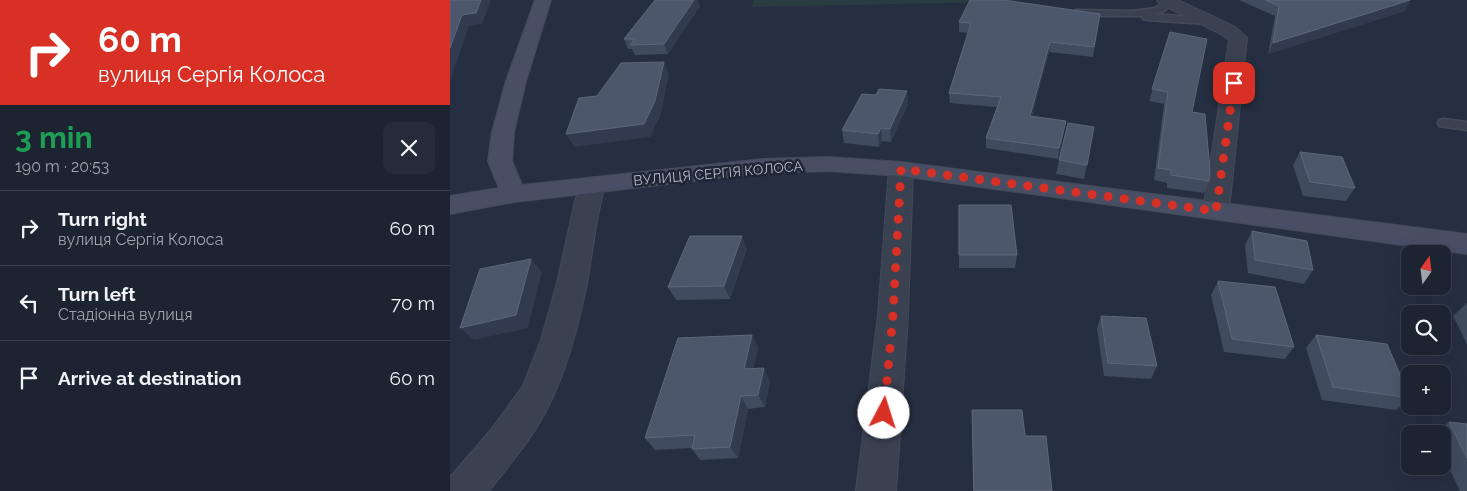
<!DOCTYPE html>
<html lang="en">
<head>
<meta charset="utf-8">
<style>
  :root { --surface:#1c2331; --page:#252b39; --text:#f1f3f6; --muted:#a0a4ab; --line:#3a404d }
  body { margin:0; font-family:Raleway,sans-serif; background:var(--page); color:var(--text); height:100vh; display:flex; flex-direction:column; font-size:19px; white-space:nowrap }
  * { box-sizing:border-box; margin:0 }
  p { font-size:16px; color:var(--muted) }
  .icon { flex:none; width:28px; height:28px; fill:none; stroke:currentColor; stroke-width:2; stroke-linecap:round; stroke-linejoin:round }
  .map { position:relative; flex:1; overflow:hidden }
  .sheet { display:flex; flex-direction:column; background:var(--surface); width:450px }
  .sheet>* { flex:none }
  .banner { background:#d93025; color:#fff; overflow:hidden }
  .needle { width:32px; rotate:14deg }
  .fabs { position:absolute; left:951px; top:245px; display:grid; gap:10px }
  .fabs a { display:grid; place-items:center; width:50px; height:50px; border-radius:10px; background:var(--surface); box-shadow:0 5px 20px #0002,0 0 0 1px var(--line); font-size:25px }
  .pin { position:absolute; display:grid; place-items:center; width:42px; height:42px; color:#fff; margin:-21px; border-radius:10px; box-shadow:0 2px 8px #0006 }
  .me { position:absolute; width:55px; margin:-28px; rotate:5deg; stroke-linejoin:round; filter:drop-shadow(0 0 4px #0008) }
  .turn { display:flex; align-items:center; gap:18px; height:105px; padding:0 15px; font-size:22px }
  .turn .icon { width:65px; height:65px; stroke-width:2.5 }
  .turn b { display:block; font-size:35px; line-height:42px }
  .round { display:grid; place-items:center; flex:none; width:52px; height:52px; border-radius:10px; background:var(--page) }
  .headline { display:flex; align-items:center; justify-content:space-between; height:85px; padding:0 15px }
  h1 { font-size:30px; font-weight:700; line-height:38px; color:#1e9e55 }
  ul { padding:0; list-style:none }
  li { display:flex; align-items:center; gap:15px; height:75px; padding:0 15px; border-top:1px solid var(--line) }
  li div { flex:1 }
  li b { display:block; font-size:19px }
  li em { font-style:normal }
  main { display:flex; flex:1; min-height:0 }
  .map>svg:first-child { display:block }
</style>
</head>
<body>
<main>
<section class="sheet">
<div class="banner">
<div class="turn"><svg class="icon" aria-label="right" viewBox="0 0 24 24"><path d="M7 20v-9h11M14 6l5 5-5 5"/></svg><div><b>60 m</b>вулиця Сергія Колоса</div></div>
</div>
<div class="headline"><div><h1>3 min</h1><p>190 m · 20:53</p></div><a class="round"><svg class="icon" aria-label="close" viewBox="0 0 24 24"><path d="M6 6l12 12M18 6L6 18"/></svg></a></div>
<ul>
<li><svg class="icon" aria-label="right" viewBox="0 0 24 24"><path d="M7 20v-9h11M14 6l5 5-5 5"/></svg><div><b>Turn right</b><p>вулиця Сергія Колоса</p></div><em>60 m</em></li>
<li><svg class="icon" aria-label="left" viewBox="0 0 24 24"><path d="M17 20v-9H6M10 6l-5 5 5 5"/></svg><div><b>Turn left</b><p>Стадіонна вулиця</p></div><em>70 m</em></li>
<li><svg class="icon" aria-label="arrive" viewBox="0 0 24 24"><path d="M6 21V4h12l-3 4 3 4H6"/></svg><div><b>Arrive at destination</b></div><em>60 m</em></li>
</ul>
</section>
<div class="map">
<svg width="1017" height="491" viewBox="0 0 1017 491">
  <rect width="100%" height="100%" fill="#262f41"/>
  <path fill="#283c42" d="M 304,0 L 544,0 L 544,2 L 301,7 Z"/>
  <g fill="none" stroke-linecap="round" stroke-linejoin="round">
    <g stroke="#434a5a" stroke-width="3">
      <path id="lane" d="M 717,0 L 723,0 L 725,2 L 711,13 L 703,14 L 757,18 L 762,21 L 757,24 L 696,20 L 693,19 L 692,16 L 626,16 L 621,13 L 626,10 L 682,11 L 705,8 Z
        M 994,119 L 1017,122 L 1017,130 L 989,126 L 988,123 L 989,120 Z"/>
    </g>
    <g stroke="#434a5a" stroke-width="2">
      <path id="street" d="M 707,0 L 728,0 L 785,27 L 797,38 L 779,211 L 775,217 L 766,220 L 757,217 L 753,211 L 779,40 L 773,35 L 709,3 Z
        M 451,162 L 459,164 L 463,169 L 458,315 L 446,491 L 406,491 L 428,315 L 439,169 L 443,164 Z
        M 143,177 L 152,179 L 155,185 C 146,217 143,250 137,283 C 129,323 118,366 100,403 C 85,435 60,464 39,491 L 0,491 L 0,477 L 40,431 L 73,386 L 91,340 L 107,283 L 125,201 L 134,179 Z"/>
    </g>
    <g stroke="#434a5a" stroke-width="2">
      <path id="secondary" d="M 85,0 L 101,0 L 76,81 L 64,132 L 62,161 L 72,185 L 313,159 L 378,157 L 451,162 L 1017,234 L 1017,254 L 451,176 L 378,171 L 313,173 L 64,202 L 0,214 L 0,196 L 49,188 L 38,161 L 42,132 L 56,81 Z"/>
    </g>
    <use href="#lane" fill="#3a4151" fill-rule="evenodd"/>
    <use href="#street" fill="#3a4151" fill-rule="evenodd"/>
    <use href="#secondary" fill="#484f64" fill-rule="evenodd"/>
  </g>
  <path fill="#414b5f" d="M 789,0 L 960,0 L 955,11 L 818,54 L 825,16 Z
    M 250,6 L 218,54 L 185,55 L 182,49 L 178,49 L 174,39 Z
    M 650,14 L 643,57 L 599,52 L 582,116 L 614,132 L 608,159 L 536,148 L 536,138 L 547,107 L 500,103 L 499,93 L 518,33 L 509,32 L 509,22 Z
    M 720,32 L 742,112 L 759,181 L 754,193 L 717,188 L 717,183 L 704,180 L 714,104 L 699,101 Z
    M 458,104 L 441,142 L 432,141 L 429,147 L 394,143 L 392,130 Z
    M 644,127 L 634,179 L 606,174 L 609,160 Z
    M 850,152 L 905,188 L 896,201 L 853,196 L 843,165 Z
    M 509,205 L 567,255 L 565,268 L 509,268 Z
    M 802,231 L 863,270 L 854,284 L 798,273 L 795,245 Z
    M 297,249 L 280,299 L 226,300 L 218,287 Z
    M 768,281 L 844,347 L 835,359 L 774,352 L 761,295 Z
    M 1017,303 L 1017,344 L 1003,316 Z
    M 651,316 L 707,366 L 701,379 L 654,376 L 647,329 Z
    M 302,335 L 308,348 L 303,369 L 320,381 L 315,407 L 298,409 L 288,458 L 250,460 L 242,449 L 242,448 L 205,450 L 195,438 Z
    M 866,335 L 960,398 L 946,410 L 872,400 L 856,348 Z
    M 522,410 L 575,436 L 602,491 L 523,491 Z
    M 999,422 L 1017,424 L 1017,491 L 1010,491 L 992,453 L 992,434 L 984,434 Z"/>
  <path fill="#313a4e" d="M 31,0 L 41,0 L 32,24 L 19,26 L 0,81 L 0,48 L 12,15 Z
    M 244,0 L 248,0 L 250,6 L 218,54 L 214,44 Z
    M 960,0 L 955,11 L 818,54 L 823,43 Z
    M 600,42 L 599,52 L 579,126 L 580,116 Z
    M 214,62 L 219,74 L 211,114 L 200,137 L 124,147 L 116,134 Z
    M 457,91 L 458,104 L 441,142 L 440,129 Z
    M 616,121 L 614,132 L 608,159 L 609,148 Z
    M 431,128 L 432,141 L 429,147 L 428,134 Z
    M 292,236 L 297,249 L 280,299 L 274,286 Z
    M 81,259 L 92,272 L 78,328 L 24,340 L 10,328 Z
    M 302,335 L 308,348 L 300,382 L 294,369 Z
    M 314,368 L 320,381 L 315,407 L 308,395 Z
    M 291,396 L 298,409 L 288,458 L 280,447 Z"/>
  <path fill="#4d576b" stroke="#5e677a" d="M 0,0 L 31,0 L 26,13 L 12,15 L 0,48 Z
    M 205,0 L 244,0 L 214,44 L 180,45 L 185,39 L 174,39 Z
    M 520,0 L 554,0 L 650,14 L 644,47 L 600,42 L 580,116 L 616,121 L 609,148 L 536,138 L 551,97 L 499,93 L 521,23 L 509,22 Z
    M 816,0 L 960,0 L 823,43 L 829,6 Z
    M 720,32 L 757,39 L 742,112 L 755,114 L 760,171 L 759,181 L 721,175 L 721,170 L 708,168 L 718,92 L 702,89 Z
    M 214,62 L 205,101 L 194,124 L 116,134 L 129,98 L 147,96 L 171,63 Z
    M 429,89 L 457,91 L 440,129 L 431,128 L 428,134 L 392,130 L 412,94 L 426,95 Z
    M 618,123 L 644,127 L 637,165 L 609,160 Z
    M 850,152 L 892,157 L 905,188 L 860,182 Z
    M 509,205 L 561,205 L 567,255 L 509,255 Z
    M 802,231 L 857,241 L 863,270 L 805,260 Z
    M 240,236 L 292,236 L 274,286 L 218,287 Z
    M 81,259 L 66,315 L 10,328 L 30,269 Z
    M 768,281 L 825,287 L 844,347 L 782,339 Z
    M 651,316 L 696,318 L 707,366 L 658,363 Z
    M 302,335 L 294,369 L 314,368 L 308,395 L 291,396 L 280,447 L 242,449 L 245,435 L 195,438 L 228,338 Z
    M 866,335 L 937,344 L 960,398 L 883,387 Z
    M 522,410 L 572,410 L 575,436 L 596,436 L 602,491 L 524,491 Z
    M 999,422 L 1017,424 L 1017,458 Z"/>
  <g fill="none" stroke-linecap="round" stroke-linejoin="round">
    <path stroke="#d93025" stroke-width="9" stroke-dasharray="0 16.2" d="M 434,413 L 443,315 L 451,169 L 766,211 L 784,83"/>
  </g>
  <g text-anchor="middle" stroke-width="5" stroke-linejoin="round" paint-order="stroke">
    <g font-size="14" fill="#b6bccb" stroke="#1e2636">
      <text transform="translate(268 173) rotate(-5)" y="5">ВУЛИЦЯ СЕРГІЯ КОЛОСА</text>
    </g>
  </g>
</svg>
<div class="fabs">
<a><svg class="needle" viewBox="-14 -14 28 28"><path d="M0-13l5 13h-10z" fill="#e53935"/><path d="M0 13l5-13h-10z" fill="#a0a4ab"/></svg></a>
<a><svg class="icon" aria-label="search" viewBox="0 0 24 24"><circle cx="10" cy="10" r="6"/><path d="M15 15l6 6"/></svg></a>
<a>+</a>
<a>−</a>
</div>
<div class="pin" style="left:784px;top:83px;background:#d93025"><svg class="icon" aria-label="arrive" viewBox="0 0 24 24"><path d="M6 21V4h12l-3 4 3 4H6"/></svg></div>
<svg class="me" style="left:434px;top:413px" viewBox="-20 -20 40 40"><circle r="19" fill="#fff"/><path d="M0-13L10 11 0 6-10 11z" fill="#d93025"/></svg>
</div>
</main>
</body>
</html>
